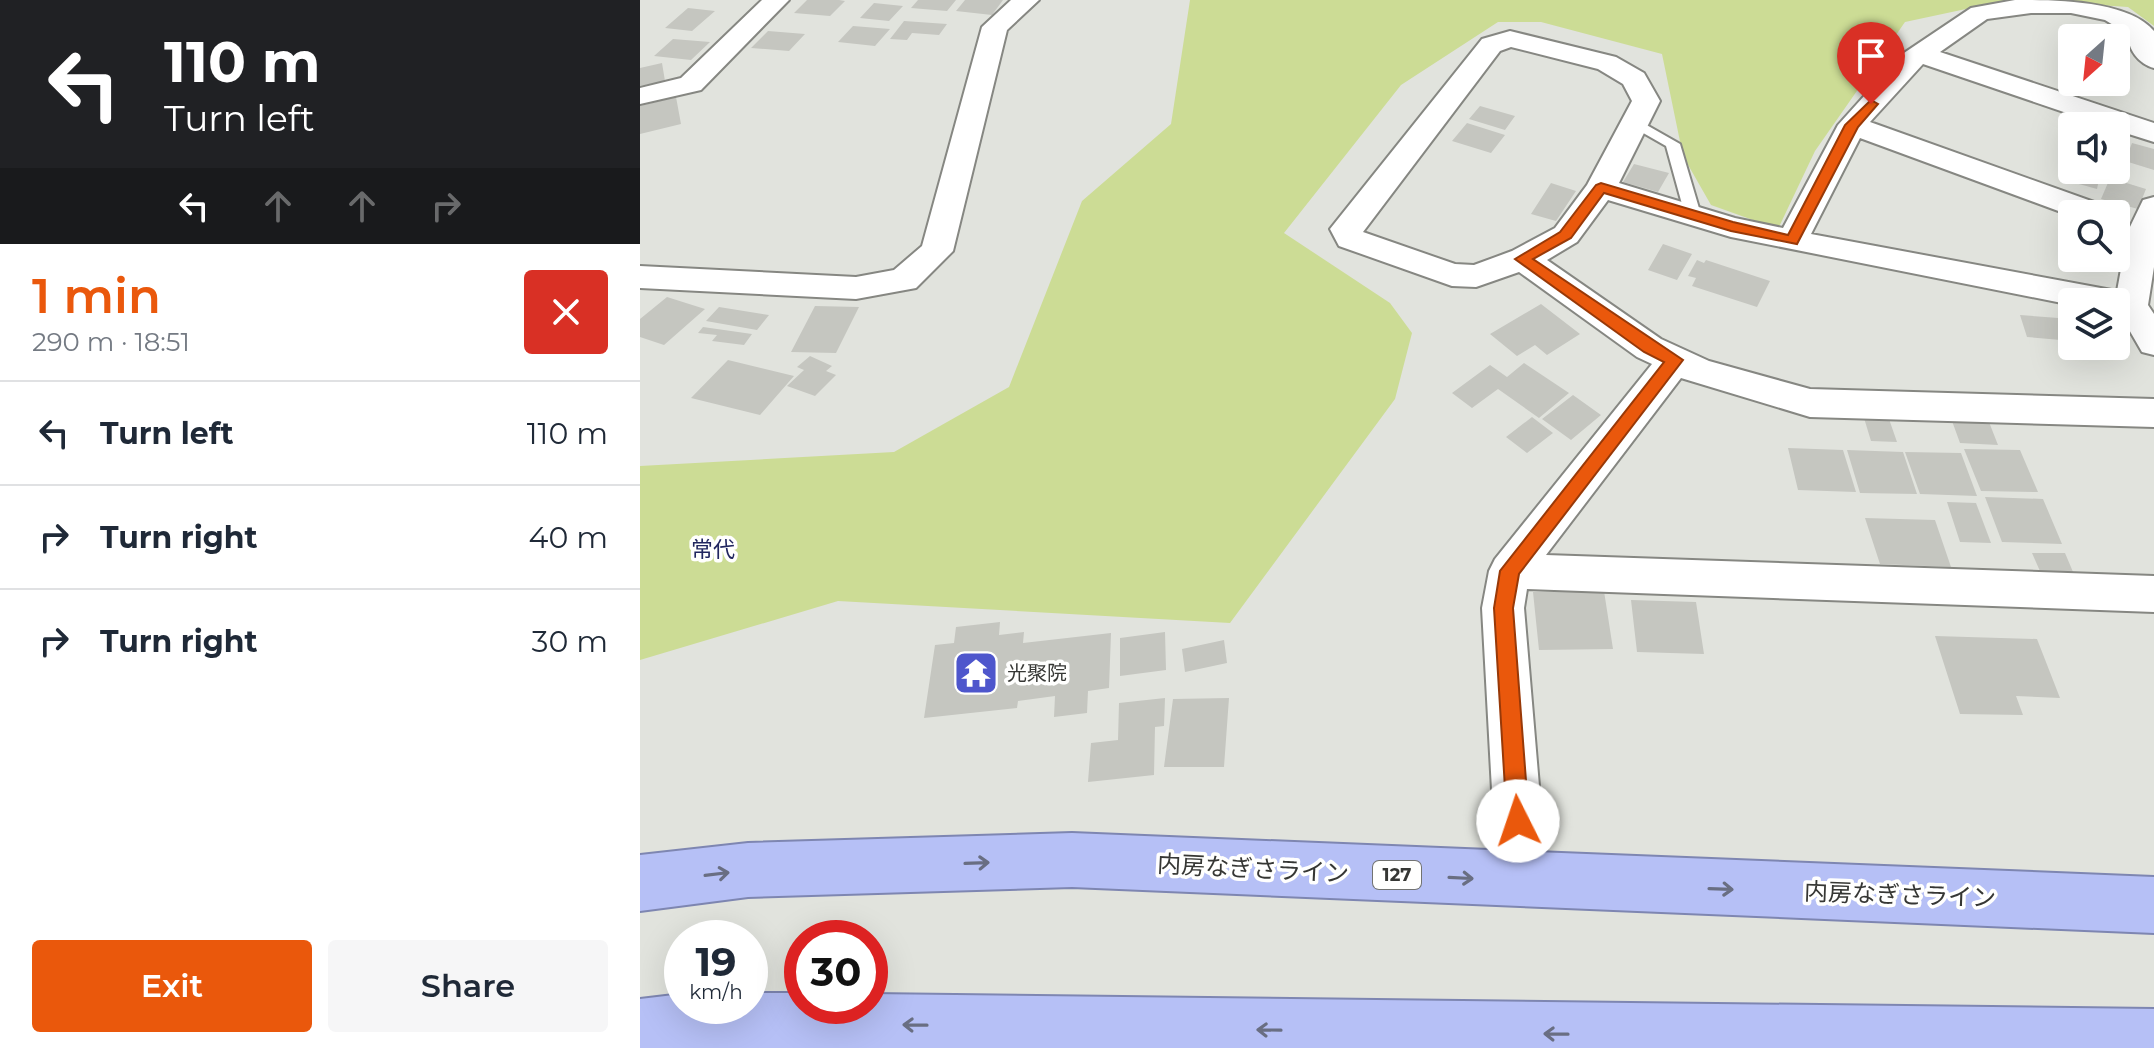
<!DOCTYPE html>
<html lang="en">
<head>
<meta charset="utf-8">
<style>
  :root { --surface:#fff; --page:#f6f6f7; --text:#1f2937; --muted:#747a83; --line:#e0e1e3; --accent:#ea580c }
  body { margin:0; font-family:Montserrat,"Noto Sans JP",sans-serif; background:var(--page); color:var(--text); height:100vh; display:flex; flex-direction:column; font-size:30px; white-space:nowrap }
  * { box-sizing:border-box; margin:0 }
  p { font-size:26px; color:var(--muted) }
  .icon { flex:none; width:44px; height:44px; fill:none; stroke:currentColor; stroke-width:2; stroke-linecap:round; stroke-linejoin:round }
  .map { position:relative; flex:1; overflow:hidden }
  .drawer { display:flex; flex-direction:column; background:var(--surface); width:640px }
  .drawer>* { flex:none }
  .guide { background:#202124; color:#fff; overflow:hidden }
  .needle { width:52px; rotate:207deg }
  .fabs { position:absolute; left:1418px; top:24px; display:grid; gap:16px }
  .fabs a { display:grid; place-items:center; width:72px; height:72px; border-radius:8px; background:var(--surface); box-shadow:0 8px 32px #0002; font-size:40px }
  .speed { position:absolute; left:24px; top:920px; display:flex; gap:16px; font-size:40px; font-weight:700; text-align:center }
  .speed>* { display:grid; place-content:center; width:104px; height:104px; border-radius:50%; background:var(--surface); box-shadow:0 8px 32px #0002; line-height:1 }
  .speed small { font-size:20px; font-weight:400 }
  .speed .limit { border:12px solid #d22; background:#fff; color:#111 }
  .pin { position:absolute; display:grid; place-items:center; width:68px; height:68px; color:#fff; margin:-82px -34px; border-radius:50% 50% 50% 0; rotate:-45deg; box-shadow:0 0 8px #0007 }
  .pin .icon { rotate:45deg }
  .me { position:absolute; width:88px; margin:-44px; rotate:356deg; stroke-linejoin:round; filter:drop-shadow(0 0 6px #0008) }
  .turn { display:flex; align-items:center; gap:28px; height:168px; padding:0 32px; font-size:36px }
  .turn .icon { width:104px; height:104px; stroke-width:2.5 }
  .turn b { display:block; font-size:56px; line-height:68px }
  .lanes { display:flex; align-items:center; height:76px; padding:0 32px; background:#0003; justify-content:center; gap:40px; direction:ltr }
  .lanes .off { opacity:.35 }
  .round { display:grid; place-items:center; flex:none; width:84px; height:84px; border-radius:8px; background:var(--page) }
  .summary { display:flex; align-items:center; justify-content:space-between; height:136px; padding:0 32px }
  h1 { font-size:48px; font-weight:600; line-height:60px; color:var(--accent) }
  .cta { display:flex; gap:16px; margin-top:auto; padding:16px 32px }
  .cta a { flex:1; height:92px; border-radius:8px; background:var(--accent); color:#fff; font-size:32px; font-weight:600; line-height:92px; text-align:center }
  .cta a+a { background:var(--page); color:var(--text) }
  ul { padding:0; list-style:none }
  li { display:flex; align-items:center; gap:24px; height:104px; padding:0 32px; border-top:2px solid var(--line) }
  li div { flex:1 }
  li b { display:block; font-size:30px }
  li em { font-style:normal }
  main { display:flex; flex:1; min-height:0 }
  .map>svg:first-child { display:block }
</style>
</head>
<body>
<main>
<section class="drawer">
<div class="guide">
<div class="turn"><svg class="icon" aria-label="left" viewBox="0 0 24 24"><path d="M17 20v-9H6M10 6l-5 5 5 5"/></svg><div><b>110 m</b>Turn left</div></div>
<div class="lanes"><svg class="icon" aria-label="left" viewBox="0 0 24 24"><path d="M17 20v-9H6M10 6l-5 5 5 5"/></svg><svg class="icon off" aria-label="ahead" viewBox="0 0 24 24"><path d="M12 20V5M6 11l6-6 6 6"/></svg><svg class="icon off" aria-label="ahead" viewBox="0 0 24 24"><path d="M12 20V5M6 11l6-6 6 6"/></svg><svg class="icon off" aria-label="right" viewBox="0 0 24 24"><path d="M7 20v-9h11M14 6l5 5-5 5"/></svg></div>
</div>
<div class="summary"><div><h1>1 min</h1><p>290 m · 18:51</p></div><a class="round" style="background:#d93025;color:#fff"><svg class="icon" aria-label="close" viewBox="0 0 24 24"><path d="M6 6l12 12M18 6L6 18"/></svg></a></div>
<ul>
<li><svg class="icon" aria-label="left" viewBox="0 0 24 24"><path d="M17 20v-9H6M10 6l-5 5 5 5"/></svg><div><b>Turn left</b></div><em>110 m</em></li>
<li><svg class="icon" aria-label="right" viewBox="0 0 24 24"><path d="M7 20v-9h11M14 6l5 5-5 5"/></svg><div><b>Turn right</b></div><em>40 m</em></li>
<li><svg class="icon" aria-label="right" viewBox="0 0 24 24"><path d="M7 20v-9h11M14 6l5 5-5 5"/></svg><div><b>Turn right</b></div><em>30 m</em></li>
</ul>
<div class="cta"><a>Exit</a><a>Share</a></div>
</section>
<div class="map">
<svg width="1514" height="1048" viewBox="0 0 1514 1048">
  <rect width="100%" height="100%" fill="#e1e3dd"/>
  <path fill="#ccdc95" d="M 550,0 L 1368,0 L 1265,22 L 1175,151 L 1138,229 L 1071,205 L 1043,156 L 1022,54 L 901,22 L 858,22 L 761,85 L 644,233 L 750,303 L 772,333 L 755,399 L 590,623 L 198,601 L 0,660 L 0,466 L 254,452 L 369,387 L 442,201 L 531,124 Z
    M 1385,0 L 1514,0 L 1514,26 L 1488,7 Z"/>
  <path fill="#c5c6c0" d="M 167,0 L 199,0 L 205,1 L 190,16 L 154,13 Z
    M 278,0 L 316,0 L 307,11 L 271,8 Z
    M 325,0 L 363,0 L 352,15 L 316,11 Z
    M 234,3 L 263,6 L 249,21 L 220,18 Z
    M 48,8 L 75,11 L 52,31 L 25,28 Z
    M 264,21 L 307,24 L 299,35 L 272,33 L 267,40 L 250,39 Z
    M 213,26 L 250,29 L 235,46 L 198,42 Z
    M 1426,27 L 1469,37 L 1469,38 L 1432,38 L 1432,42 L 1422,40 Z
    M 128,31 L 165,34 L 149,51 L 111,48 Z
    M 33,39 L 70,42 L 51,60 L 14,56 Z
    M 22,63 L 25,81 L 0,86 L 0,68 Z
    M 36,97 L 41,124 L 0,134 L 0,106 Z
    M 840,106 L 875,116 L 865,130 L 829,119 Z
    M 827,123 L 865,135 L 851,153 L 812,141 Z
    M 1492,143 L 1514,149 L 1514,170 L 1485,161 Z
    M 1427,158 L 1432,159 L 1432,170 L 1461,170 L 1457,189 L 1421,179 Z
    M 994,164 L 1029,173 L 1018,192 L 983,182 Z
    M 1470,178 L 1506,189 L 1498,209 L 1461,199 Z
    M 911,183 L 936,191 L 916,221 L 891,214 Z
    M 1023,244 L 1052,254 L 1037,280 L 1008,270 Z
    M 1057,260 L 1064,263 L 1066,260 L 1130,281 L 1117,307 L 1052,286 L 1056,278 L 1048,276 Z
    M 27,297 L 65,309 L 24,345 L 0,337 L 0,319 Z
    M 901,304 L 940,334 L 907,355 L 895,345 L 877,356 L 850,334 Z
    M 175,306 L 219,307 L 196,353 L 151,352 Z
    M 79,307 L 129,315 L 117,330 L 66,321 Z
    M 1380,315 L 1431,319 L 1432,341 L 1387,337 Z
    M 63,327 L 112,334 L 104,345 L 72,341 L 77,335 L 58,333 Z
    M 170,356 L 192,366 L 186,371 L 196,375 L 175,396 L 147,386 L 164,370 L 157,367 Z
    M 88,360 L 154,376 L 120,415 L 51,398 Z
    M 884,363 L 929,393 L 899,418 L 858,389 L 832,408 L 812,393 L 850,365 L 867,377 Z
    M 933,395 L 961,415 L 931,440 L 902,419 Z
    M 892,417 L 913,433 L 887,453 L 866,437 Z
    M 1224,418 L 1249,419 L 1257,442 L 1231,441 Z
    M 1312,421 L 1349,422 L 1358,445 L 1320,443 Z
    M 1148,448 L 1203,450 L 1216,492 L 1158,490 Z
    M 1324,449 L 1380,450 L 1398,492 L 1341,491 Z
    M 1207,450 L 1263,452 L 1277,494 L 1220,493 Z
    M 1265,452 L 1321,453 L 1337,496 L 1280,494 Z
    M 1345,497 L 1403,499 L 1422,544 L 1362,542 Z
    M 1307,502 L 1336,503 L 1351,543 L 1320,542 Z
    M 1225,518 L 1295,520 L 1311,567 L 1240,564 Z
    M 1392,553 L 1425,553 L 1436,579 L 1403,578 Z
    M 964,591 L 973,649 L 899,650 L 893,592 Z
    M 991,600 L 1056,602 L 1064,654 L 997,652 Z
    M 360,622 L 359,635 L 384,632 L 383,643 L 471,633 L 469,688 L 448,691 L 447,713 L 414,717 L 415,696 L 378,701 L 377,708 L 284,718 L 295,645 L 314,643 L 316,627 Z
    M 525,632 L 526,670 L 480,676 L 480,638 Z
    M 1295,636 L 1397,639 L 1420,698 L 1376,696 L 1383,715 L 1320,714 Z
    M 584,640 L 587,663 L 545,672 L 542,649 Z
    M 525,698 L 524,726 L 515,727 L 514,775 L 448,782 L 451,743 L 478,740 L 479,703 Z
    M 589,698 L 584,767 L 524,767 L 533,699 Z"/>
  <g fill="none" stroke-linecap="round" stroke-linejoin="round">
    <g stroke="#868782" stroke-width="4">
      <path id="service" d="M 996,119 L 1040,144 L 1061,215 L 1059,219 L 1047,219 L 1045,215 L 1026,146 L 991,126 L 991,120 Z"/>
    </g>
    <g stroke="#868782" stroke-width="4">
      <path id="minor" d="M 122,0 L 149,0 L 61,90 L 0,104 L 0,88 L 41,78 Z
        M 371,0 L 399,0 L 367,30 L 313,251 L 276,288 L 216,299 L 0,288 L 0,266 L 216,277 L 254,270 L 282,246 L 342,27 Z
        M 1375,0 C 1414,0 1488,0 1514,31 L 1514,68 C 1499,64 1488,50 1488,34 L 1465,20 L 1431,13 L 1391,13 L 1347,19 L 1300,52 L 1514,123 L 1514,142 L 1476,130 L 1476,126 L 1465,126 L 1283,64 L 1230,122 L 1468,207 L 1473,214 L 1432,216 L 1220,138 L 1171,234 L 1477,291 L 1488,231 L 1503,200 L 1514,197 L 1514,267 L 1508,305 L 1514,314 L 1514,355 L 1502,352 L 1480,314 L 1476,314 L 1476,302 L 1432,302 L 1432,305 L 1091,237 L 968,200 L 937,242 L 907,260 L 1021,339 L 1069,361 L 1170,389 L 1514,399 L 1514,427 L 1170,417 L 1041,378 L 906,555 L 1514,576 L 1514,612 L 887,589 L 884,608 L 907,881 L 900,899 L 882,906 L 864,899 L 857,881 L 842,608 L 849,571 L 855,559 L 1012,364 L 997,357 L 879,272 L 836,287 L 812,286 L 699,246 L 690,229 L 842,39 L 870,31 L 976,57 L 1004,73 L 1020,101 L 979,183 L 1095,218 L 1143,228 L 1198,125 L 1261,55 L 1331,8 ZM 871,47 L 958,69 L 983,84 L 992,101 L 947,185 L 915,228 L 872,251 L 834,265 L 815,264 L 723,232 L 860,51 Z"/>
    </g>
    <g stroke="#7e86b1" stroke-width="4">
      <path id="trunk" d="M 432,833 L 1514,877 L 1514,933 L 432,887 L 108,897 L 0,911 L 0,855 L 108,843 Z
        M 110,993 L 162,993 L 162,1006 L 230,1006 L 230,994 L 1514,1009 L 1514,1048 L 0,1048 L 0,999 L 42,994 L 42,1006 L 110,1006 Z"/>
    </g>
    <use href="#service" fill="#fff" fill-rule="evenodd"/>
    <use href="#minor" fill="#fff" fill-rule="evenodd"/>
    <use href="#trunk" fill="#b6c0f6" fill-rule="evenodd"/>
  </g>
  <defs><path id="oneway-shaft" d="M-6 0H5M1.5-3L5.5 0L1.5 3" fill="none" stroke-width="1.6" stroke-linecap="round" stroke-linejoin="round" transform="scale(2)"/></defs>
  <g stroke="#696e82">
    <use href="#oneway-shaft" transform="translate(337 863) rotate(-2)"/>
    <use href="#oneway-shaft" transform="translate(77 874) rotate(-7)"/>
    <use href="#oneway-shaft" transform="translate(821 878) rotate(3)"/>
    <use href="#oneway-shaft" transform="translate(1081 889) rotate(2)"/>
    <use href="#oneway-shaft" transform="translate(275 1025) rotate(-179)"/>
    <use href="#oneway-shaft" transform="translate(629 1030) rotate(-179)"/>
    <use href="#oneway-shaft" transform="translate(916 1034) rotate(-179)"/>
  </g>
  <path fill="#ea580c" stroke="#983908" stroke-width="2" d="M 1231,100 L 1238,104 L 1218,127 L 1157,244 L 1091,231 L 964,193 L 931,238 L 893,259 L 1043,360 L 879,574 L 873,608 L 889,821 L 886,828 L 878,832 L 870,828 L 867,821 L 854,608 L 860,571 L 1024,362 L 1004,352 L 875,259 L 920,232 L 956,185 L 961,183 L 1093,222 L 1148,235 L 1205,125 Z"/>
  <defs>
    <g id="temple-square" transform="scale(2.3)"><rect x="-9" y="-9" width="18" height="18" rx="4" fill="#4e56cc" stroke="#fffffe"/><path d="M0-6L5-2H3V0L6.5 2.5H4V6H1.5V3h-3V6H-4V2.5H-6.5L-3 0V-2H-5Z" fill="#fff"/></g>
  </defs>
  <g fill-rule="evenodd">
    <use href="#temple-square" x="336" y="673"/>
  </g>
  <g text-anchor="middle" stroke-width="7" stroke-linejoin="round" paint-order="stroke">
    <rect fill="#fffffe" stroke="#727371" stroke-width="2" x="733" y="861" width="48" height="28" rx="6"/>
    <g font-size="18" font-weight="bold" fill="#363734">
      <text x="757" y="881">127</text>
    </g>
    <g font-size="20" fill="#363734" stroke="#fffffe" text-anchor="start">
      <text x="367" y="680">光聚院</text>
    </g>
    <g font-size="22" fill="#21265f" stroke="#fffffe">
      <text x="73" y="557">常代</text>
    </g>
    <g font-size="24" fill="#363734" stroke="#fffffe">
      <text transform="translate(613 869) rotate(3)" y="8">内房なぎさライン</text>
      <text transform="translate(1260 895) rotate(2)" y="8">内房なぎさライン</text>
    </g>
  </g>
</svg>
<div class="fabs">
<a><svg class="needle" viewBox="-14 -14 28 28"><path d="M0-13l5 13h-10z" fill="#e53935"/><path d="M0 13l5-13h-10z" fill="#747a83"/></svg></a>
<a><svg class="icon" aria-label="sound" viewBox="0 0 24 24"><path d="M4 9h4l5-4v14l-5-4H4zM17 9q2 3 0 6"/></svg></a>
<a><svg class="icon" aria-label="search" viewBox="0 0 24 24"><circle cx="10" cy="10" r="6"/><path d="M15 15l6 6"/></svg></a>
<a><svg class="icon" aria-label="layers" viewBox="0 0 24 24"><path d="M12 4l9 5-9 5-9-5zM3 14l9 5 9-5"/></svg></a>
</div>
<div class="speed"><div>19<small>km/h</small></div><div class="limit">30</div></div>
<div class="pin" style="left:1231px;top:104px;background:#d93025"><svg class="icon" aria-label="arrive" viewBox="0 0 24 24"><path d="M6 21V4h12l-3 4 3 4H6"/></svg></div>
<svg class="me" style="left:878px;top:821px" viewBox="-20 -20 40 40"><circle r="19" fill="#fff"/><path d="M0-13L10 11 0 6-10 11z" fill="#ea580c"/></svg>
</div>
</main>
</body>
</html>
